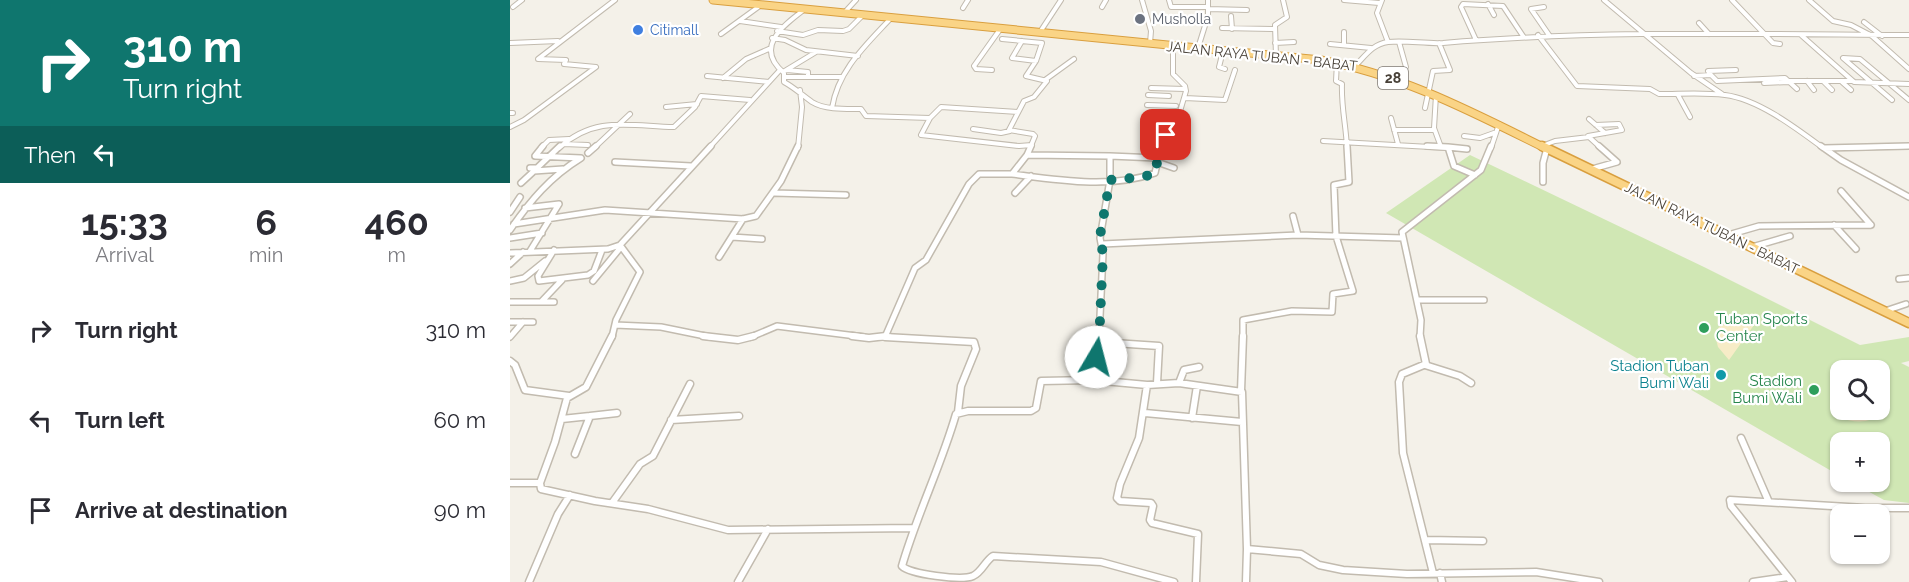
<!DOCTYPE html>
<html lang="en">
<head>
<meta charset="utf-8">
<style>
  :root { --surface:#fff; --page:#f2f2f3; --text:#2b2b33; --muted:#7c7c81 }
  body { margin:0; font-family:Raleway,sans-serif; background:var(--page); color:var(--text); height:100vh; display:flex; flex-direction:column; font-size:22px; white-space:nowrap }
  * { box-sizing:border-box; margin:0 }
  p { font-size:20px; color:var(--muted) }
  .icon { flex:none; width:33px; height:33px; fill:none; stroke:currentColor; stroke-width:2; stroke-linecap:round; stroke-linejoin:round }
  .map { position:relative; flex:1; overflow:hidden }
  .details { display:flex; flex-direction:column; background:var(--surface); width:510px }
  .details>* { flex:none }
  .hud { background:#0f766e; color:#fff; overflow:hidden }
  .fabs { position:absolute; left:1320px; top:360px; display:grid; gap:12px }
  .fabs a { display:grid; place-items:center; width:60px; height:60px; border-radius:12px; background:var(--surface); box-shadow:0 2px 4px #0004; font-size:30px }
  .pin { position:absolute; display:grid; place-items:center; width:51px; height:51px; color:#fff; margin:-26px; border-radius:12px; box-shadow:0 3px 9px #0006 }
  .me { position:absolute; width:66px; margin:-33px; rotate:8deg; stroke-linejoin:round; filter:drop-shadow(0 0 4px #0008) }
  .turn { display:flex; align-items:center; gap:21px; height:126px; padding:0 24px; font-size:27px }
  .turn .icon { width:78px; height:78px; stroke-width:2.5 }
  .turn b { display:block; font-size:42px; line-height:51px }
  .then { display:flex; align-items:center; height:57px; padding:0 24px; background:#0003; gap:12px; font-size:22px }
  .eta { display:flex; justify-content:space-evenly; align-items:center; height:102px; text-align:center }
  .eta b { font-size:36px; font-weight:700; line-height:42px }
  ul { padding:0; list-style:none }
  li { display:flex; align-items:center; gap:18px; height:90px; padding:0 24px }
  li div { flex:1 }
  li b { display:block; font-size:22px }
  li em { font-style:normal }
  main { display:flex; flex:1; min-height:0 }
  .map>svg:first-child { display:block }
</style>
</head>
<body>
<main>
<section class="details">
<div class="hud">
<div class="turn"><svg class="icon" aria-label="right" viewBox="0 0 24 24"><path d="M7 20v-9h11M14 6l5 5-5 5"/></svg><div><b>310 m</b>Turn right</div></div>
<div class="then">Then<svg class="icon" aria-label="left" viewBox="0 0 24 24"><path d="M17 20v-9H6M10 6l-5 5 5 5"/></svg></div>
</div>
<div class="eta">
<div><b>15:33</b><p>Arrival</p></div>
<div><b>6</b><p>min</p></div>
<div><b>460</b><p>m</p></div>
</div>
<ul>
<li><svg class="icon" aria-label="right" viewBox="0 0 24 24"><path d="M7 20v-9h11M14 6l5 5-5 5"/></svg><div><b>Turn right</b></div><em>310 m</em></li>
<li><svg class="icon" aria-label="left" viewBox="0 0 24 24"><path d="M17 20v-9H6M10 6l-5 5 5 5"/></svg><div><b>Turn left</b></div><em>60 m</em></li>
<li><svg class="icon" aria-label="arrive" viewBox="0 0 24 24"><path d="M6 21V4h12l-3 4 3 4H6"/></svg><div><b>Arrive at destination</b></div><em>90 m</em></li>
</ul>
</section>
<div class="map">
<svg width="1399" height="582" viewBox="0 0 1399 582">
  <rect width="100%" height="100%" fill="#f4f1e9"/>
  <path fill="#d0e7b4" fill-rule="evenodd" d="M 960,155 L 1194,267 L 1350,345 L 1399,337 L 1399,361 L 1391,363 L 1399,367 L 1399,503 L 1374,500 L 1341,482 L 1370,482 L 1370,442 L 1330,442 L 1330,476 L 876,213 ZM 1330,370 L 1370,370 L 1370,410 L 1330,410 Z"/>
  <path fill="#f7ecc7" d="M 1221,322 L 1244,325 L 1219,360 L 1208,347 L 1205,335 L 1209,327 Z
    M 1370,399 L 1371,411 C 1362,424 1345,423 1331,418 L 1335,410 L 1370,410 Z"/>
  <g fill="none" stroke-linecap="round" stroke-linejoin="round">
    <g stroke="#c2bbaf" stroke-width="6">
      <path id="minor-far2" d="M 632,0 L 641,31 L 640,43
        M 659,0 L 661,7 L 698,7
        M 834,0 L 869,3
        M 872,0 L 867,13 L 878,42
        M 1094,0 L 1181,73 L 1212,94
        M 1222,0 L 1263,43 L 1270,44
        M 1299,0 L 1323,21 L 1341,25 L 1362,36 L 1399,69
        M 978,4 L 984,15
        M 3,7 L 12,0
        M 592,7 L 596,0
        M 1034,7 L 1021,9 L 1039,35
        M 453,8 L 458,0
        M 295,9 C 274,25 243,47 274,73 L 274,82 C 285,88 292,95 302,102 C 315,110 336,109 351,109 L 356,116 L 420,118 L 431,107 L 508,112
        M 698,9 L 737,10
        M 334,13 L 346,0
        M 721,16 L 722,29
        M 666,18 L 697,19
        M 230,21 L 271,27
        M 1354,22 L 1372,36
        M 1189,23 L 1199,34
        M 712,28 L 765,29
        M 267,31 L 293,35 L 308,30 L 333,31 L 339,29 L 353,15
        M 530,32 L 551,0
        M 834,32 L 834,45
        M 211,34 L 251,5
        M 1028,35 L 1067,86 L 1140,89 L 1149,94 C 1171,94 1193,92 1215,95 C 1248,99 1286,128 1313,148
        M 1291,35 L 1344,82 L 1399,84
        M 262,38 L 275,40 L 296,50 L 348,56
        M 492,39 L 532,43 L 526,61 L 516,76 L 537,81 L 524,97 L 514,101 L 499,130 L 523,134 L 525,136 L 520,148
        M 966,40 L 951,7 L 953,4 L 993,6 L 1013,36
        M 512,41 L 502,58 L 526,61
        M 889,42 L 896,67
        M 0,43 L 48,41
        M 765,43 L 784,42
        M 820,44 L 861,48
        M 688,48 L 698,16 L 698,0
        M 713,51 L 709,67 L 715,69
        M 766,56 L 765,25 L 777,17 L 773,0
        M 827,62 L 826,81 L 832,84 C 831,106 836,125 837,148
        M 846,65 C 856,55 863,44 878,42 C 896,40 915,44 933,43 C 1088,30 1244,34 1399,35
        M 277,70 L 298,72 L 298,77
        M 482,70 L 466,69 L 464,66 L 491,28
        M 273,72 L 306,52
        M 1201,75 L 1198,71 L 1226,70
        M 197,76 L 259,82
        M 1184,76 L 1201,75 L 1207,81 L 1275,78 L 1287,89
        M 274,77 L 332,77
        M 213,78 L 236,59 L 261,48
        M 535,80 L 564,59
        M 1279,81 L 1343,81
        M 1297,81 L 1304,90
        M 1314,82 L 1322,90
        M 1332,82 L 1341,90
        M 1254,83 L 1279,82
        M 641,88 L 675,89
        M 638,95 L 659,96
        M 926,95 L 924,128 L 931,147
        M 1168,95 L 1180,117
        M 675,98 L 715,100 L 725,70
        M 1382,100 L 1333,58 L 1350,59 L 1399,100
        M 637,105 L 666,106
        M 156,107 L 187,104
        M 322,108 C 328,70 356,45 381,18
        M 915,108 L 923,71 L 940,70 L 929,43
        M 0,113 L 3,113
        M 420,118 L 411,135 L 509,146 L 522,145
        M 881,118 L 888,144
        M 1079,119 L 1095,133
        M 0,127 L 14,120 L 86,67 L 54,64 L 56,60 L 28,59 L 105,0
        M 463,129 L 491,133 L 500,131
        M 884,130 L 924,130
        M 954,136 L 970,138 L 984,133
        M 1078,136 L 1112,130 L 1109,124 L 1086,125
        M 813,141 L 938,148
        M 54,144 L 78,145
        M 1032,146 L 1045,141 L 1079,137 L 1091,148
        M 938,147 L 943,148
        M 31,148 L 39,140 L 59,139
        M 49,148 C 85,115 120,126 164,127 L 185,107 L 191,96 L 240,100
        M 84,148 L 120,114
        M 199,148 L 270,70
        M 288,148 L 292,107 L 290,90
        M 650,148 L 652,139 L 664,132 L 676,91 L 675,86 L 663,74 L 663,46
        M 981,148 L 989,124
        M 1335,148 L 1399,146"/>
    </g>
    <g stroke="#c2bbaf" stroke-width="8">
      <path id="minor-far1" d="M 521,146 L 517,155 L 502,174 C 548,180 601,189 645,173 L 651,146
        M 917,146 L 938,147 L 944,166 L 965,175
        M 1311,146 L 1331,160 L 1399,197
        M 938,147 L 957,149
        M 1314,148 L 1399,146
        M 78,153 L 86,146
        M 517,155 L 600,156 L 600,180 L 590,238 L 593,254 L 589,337
        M 600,156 L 647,158
        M 105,162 L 181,166
        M 647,162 L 664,168
        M 20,168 L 27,168 L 50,146
        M 1082,169 L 1107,162 L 1089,146
        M 1033,182 L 1033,163 L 1037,148
        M 11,183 L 24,171 L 53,169
        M 1331,191 L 1361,225
        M 264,193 L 336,195
        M 505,193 L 521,176
        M 15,208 L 49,204 L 20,251
        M 0,212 L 10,197
        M 783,216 L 788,235
        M 4,224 L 95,210 L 233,219 L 246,216 L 271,181 L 288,146
        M 1324,225 L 1346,249
        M 0,230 C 20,201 40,177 71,158 L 25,156 L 33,146
        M 1218,235 L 1249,226 L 1361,225
        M 222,237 L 252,239
        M 0,238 L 32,233
        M 592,244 L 788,235 L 893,238
        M 1242,247 L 1280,236
        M 44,250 L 28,276 L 29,281 L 78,275 L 84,271 L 92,250
        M 0,253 L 98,249 L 110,245 L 201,146
        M 209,257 L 233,219
        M 0,264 L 13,252
        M 1389,279 L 1399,278
        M 0,281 L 14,278 L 35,261
        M 83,281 L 111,247
        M 907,300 L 974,300
        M 32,301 L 52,280
        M 0,302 L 44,302
        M 1375,311 L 1396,304
        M 0,322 L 23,322
        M 105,325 L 151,327 L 200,337
        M 0,337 L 13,322
        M 102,337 L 106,320 L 130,272 L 110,245
        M 241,337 L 267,326 L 354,337
        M 370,337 L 375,337 L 405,268 L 416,260 L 459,184 L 469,174 L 502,174
        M 375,337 L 380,337
        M 733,337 L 733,320 L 782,311 L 822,312 L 823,294 L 843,291 L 826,236 L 824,185 L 839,182 L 837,146
        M 910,337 L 911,320 L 892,232 L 971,170 L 981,146"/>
    </g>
    <g stroke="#c2bbaf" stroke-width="9">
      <path id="minor" d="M 102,336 L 76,387 L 57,398 L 45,442 L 30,483 L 31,489 L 85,501 L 138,509 L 218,530 L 403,528
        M 193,336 L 228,340 L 244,336
        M 342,336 L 359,338 L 376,336
        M 589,336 L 583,380 L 637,385 L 629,438 L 610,484 L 607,498 L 610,501 L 641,503 L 643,506 L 640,520 L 642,523 L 688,534 L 686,582
        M 910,336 L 916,364 L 892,374 L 889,382 L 893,453 L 923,573
        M 375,337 L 464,342 L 466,349 L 451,386 L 448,412
        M 589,342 L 649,346 L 647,383
        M 0,361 L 5,365 L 15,390 L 59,396
        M 915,365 L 950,376 L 961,383
        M 583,380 L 531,381 L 526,408 L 521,411 L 458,411 L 446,414 C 431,466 407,514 392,566 C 400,574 451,581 463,576 C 472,572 475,561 483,556 L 591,562 L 664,582
        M 669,383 L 674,370 L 689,367
        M 637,385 L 669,383 L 732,392 L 737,549
        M 731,391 L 733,336
        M 635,413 L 732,422
        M 80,416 L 107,413
        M 682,418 L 687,386
        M 52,419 L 80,416 L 65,454
        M 161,420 L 229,416
        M 1231,438 L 1258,500
        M 0,483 L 30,483
        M 102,503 L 130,464 L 143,456 L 180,384
        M 916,540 L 973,541
        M 930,573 L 932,582
        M 19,582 L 48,514 L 60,495
        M 228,582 L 258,529
        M 736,582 L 737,549 L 791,554 L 809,565 L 833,570 L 897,574 L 1026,572 L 1089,582
        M 1243,582 L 1278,577
        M 1282,582 L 1221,506 L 1220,500 L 1355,508 L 1399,508"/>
    </g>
    <g stroke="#d99f3f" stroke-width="9">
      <path id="trunk-far1" d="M 203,0 L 811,60 C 892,75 962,112 1035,148"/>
    </g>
    <g stroke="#d99f3f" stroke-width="11">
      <path id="trunk" d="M 1032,146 L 1399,323"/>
    </g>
    <use href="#minor-far2" stroke="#fff" stroke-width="4"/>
    <use href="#minor-far1" stroke="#fff" stroke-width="5"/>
    <use href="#minor" stroke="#fff" stroke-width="6"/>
    <use href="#trunk-far1" stroke="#fad486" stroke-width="7"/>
    <use href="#trunk" stroke="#fad486" stroke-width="8"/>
  </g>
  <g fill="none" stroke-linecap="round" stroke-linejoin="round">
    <path stroke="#0f766e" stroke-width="10" stroke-dasharray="0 18" d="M 586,357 L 589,342 L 593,254 L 590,236 L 600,180 L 633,177 L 645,173 C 649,161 645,144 656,135"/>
  </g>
  <circle fill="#6b7280" stroke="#fff" stroke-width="2" cx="630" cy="19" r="6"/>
  <circle fill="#3f7fe0" stroke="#fff" stroke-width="2" cx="128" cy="30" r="6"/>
  <g fill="#2e9e5b" stroke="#fff" stroke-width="2">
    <circle cx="1194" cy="328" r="6"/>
    <circle cx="1304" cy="390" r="6"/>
  </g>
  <circle fill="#0f9aa8" stroke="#fff" stroke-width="2" cx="1211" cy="375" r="6"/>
  <g text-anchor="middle" stroke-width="4.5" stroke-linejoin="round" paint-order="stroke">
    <g font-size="14" fill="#5b616d" stroke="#fff" text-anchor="start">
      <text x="642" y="24">Musholla</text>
    </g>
    <g font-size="14" fill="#366cbe" stroke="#fff" text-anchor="start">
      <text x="140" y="35">Citimall</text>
    </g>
    <g font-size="14" fill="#484138" stroke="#fff">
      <text transform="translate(752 56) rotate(6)" y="5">JALAN RAYA TUBAN - BABAT</text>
      <text transform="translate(1202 228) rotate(26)" y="5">JALAN RAYA TUBAN - BABAT</text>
    </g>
    <rect fill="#fff" stroke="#7f7a74" stroke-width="1.5" x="868" y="67" width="30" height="22" rx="4.5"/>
    <g font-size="14" font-weight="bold" fill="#484138">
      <text x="883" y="83">28</text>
    </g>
    <g font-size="15" fill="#27864d" stroke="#fff" text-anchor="start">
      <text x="1206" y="324">Tuban Sports<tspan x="1206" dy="17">Center</tspan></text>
      <text x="1292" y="386" text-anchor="end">Stadion<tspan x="1292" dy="17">Bumi Wali</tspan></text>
    </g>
    <g font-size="15" fill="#0d838f" stroke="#fff" text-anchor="end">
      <text x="1199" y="371">Stadion Tuban<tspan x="1199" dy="17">Bumi Wali</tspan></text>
    </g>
  </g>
</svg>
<div class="fabs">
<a><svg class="icon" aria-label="search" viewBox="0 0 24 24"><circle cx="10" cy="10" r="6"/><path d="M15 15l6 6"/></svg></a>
<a>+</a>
<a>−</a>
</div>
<div class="pin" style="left:656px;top:135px;background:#d93025"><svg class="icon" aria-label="arrive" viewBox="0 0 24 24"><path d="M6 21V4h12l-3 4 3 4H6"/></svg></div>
<svg class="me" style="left:586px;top:357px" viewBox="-20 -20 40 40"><circle r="19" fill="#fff"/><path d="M0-13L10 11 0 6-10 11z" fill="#0f766e"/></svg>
</div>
</main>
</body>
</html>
